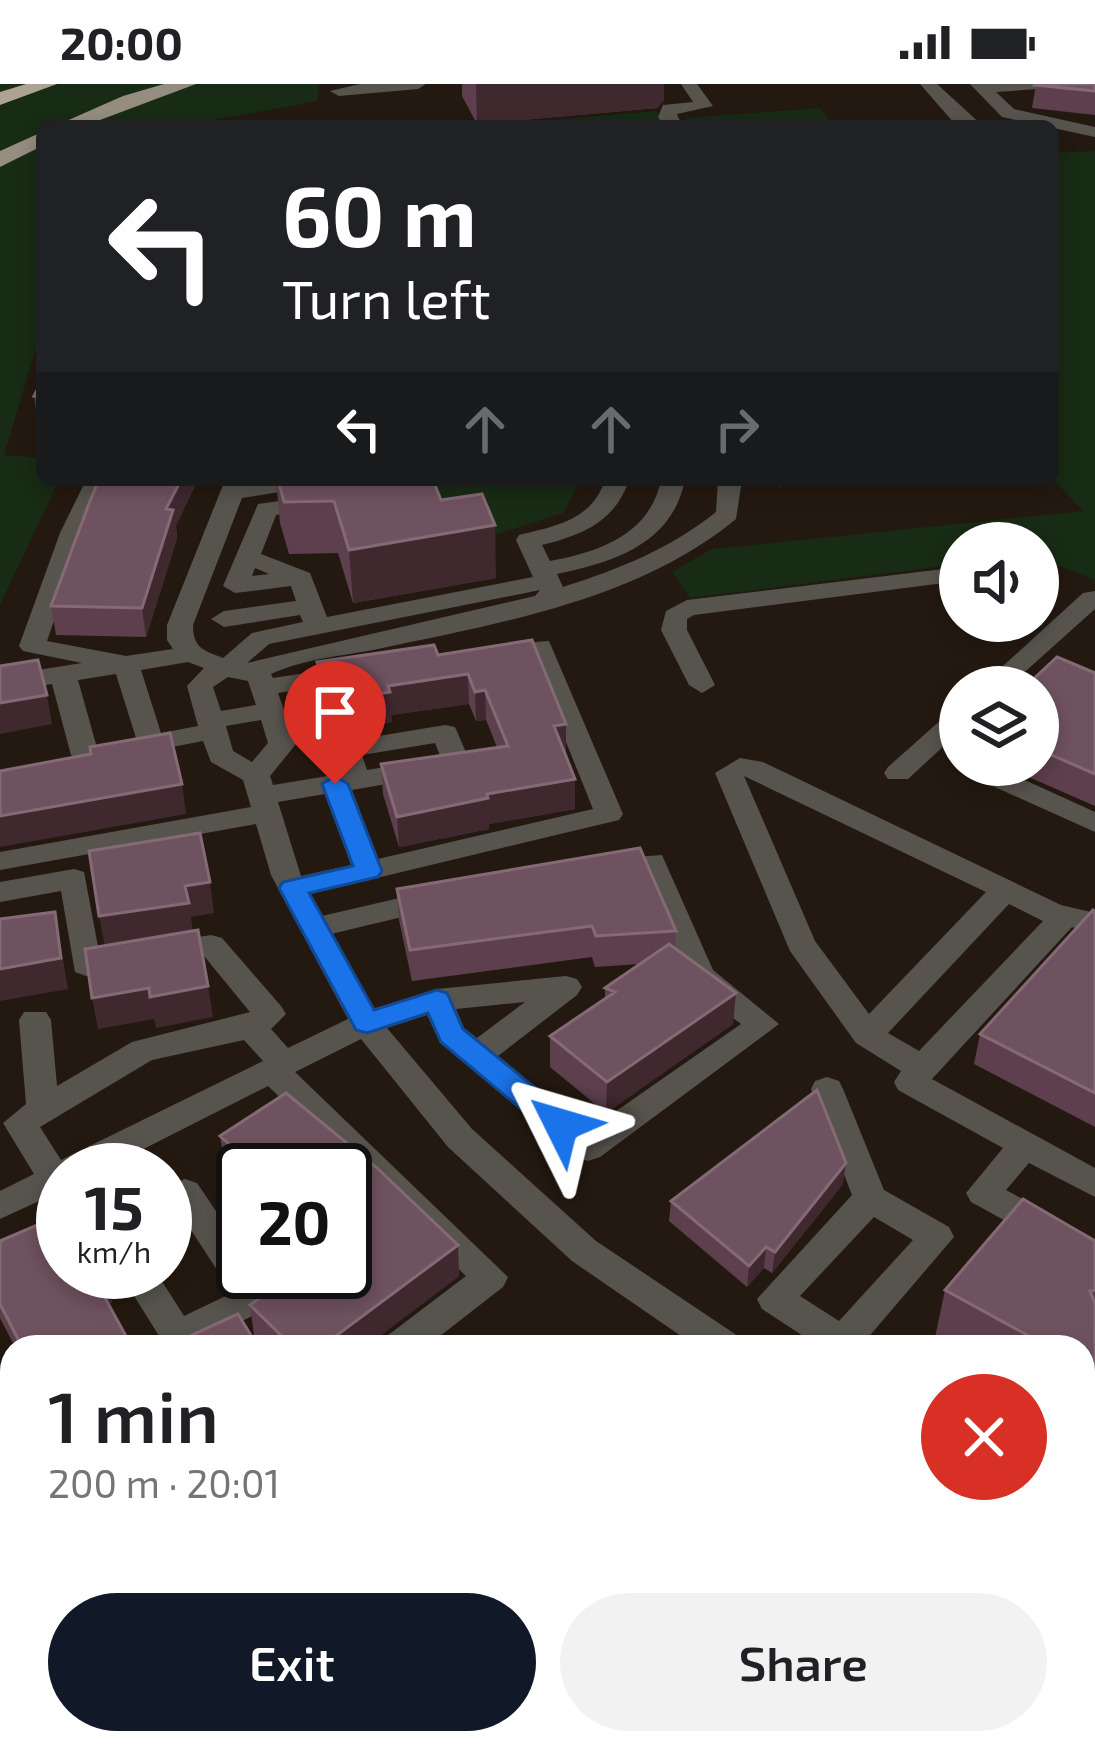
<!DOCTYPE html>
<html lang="en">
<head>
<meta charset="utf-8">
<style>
  :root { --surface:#fff; --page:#f2f2f2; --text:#202124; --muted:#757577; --accent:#111827 }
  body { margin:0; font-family:"Exo 2",sans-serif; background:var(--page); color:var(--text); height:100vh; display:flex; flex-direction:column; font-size:45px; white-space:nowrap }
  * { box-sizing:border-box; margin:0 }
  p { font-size:39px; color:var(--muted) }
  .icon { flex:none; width:66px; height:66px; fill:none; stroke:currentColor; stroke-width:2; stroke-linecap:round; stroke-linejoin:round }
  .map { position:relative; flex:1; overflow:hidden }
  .sheet { position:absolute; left:0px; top:1251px; width:1095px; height:420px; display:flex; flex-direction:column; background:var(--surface); border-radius:36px 36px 0 0; box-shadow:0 6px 18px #0003 }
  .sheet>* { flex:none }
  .top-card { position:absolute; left:36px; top:36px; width:1023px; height:366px; border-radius:18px; box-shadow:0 6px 18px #0003; background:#202124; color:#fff; overflow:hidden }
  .fabs { position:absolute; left:939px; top:438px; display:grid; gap:24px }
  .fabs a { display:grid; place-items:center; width:120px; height:120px; border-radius:50%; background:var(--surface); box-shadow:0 6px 18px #0003; font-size:60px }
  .speed { position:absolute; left:36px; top:1059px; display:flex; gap:24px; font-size:60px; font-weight:700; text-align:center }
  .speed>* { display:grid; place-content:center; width:156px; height:156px; border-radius:50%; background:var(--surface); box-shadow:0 6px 18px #0003; line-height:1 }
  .speed small { font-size:30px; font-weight:400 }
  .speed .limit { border:6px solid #111; border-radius:18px; background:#fff; color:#111 }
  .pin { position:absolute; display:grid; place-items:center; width:102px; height:102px; color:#fff; margin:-123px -51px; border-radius:50% 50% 50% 0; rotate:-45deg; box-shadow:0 0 12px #0007 }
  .pin .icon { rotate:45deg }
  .me { position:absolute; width:132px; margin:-66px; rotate:310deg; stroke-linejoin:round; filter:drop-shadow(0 0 9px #0008) }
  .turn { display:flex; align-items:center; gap:42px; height:252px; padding:0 48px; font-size:54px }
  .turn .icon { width:156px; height:156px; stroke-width:2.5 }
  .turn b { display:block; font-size:84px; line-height:102px }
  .lanes { display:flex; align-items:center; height:114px; padding:0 48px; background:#0003; justify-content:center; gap:60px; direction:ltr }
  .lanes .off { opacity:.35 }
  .round { display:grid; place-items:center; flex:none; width:126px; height:126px; border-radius:63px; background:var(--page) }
  .head { display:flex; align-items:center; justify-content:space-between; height:204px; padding:0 48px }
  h1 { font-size:72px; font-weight:600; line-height:90px }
  .action { display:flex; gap:24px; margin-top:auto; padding:24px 48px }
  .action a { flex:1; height:138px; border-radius:72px; background:var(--accent); color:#fff; font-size:48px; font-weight:600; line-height:138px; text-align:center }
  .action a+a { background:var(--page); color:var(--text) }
  .status { display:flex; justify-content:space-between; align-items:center; height:84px; padding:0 60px; background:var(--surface); direction:ltr }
  .status svg { height:33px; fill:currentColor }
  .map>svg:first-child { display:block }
</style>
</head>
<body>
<div class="status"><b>20:00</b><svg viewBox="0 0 49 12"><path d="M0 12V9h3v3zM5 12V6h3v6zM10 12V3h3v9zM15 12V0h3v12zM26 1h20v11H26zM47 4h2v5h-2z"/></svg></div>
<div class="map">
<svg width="1095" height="1671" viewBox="0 0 1095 1671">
  <rect width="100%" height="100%" fill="#241910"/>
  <path fill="#182b14" d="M 0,0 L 319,0 L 317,17 L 182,42 L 42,42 L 42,244 L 4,371 L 42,374 L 42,396 L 59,396 L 0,521 Z
    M 820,24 L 835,42 L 691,42 L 686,34 Z
    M 656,27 L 666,42 L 482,42 Z
    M 1095,67 L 1095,496 L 1038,474 L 1038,459 L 960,459 L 960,480 L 690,514 L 672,488 L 712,465 L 1083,427 L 1053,395 L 1053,69 Z
    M 368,396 L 581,396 L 563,429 L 481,455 Z"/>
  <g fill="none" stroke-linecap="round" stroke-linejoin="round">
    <path fill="#57544e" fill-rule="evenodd" d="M 360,0 L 426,0 L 418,5 L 339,12 L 330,7 Z
      M 681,0 L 697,0 L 713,22 L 677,30 L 682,42 L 664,42 L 658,33 L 663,21 L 693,18 Z
      M 920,0 L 937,0 L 983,42 L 954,39 Z
      M 970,0 L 1095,0 L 1095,10 L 1037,5 L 996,8 L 1014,25 L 1095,43 L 1095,53 L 1002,33 Z
      M 376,37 L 398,42 L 367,42 Z
      M 86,396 L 110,396 L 84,449 L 47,557 L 126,572 L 173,565 L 167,556 L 167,541 L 225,396 L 300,396 L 299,405 L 242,414 L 193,541 C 193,564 203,566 223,574 L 252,549 L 303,538 L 300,531 L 224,543 L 211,535 L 224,527 L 296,517 L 291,502 L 235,509 L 223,502 L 258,420 L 316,412 L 328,419 L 316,426 L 276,431 L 261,470 L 310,489 L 327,533 L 533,493 L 516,456 L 519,451 C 556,442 592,436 605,396 L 629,396 C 615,438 582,451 542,461 L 550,477 C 600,468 650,450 661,396 L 685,396 C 672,460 614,478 557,490 L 563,503 C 619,485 670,465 716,428 L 718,396 L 742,396 L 736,435 C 638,516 500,539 378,565 C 343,572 303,575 271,590 L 273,594 L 358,581 L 371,589 L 358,597 L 278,609 L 296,660 L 270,692 L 273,701 L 340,690 L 332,665 L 336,659 L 445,641 L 455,643 L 471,680 L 467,686 L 352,706 L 378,775 L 593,725 L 531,571 L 495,577 L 482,569 L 495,561 L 549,557 L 623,730 L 619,736 L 310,810 L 322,832 L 438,805 L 453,815 L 448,822 L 331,850 L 374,925 L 437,905 L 566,892 L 577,895 L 582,903 L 577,911 L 498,972 L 589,1046 L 741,940 L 689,900 L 642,789 L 609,795 L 594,785 L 609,775 L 662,771 L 713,886 L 779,940 L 600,1073 L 588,1077 L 576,1073 L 440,958 L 427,931 L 387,944 L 472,1045 L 596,1157 L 738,1252 L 743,1263 L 697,1263 L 572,1177 L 448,1063 L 361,955 L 295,988 L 508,1193 L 503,1203 L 426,1263 L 382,1263 L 387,1252 L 466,1192 L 268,1002 L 102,1086 L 63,1086 L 63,1106 L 0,1135 L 0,1107 L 34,1090 L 3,1039 L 26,1020 L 19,936 L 24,928 L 46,928 L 51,936 L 57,1002 L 132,958 L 250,928 L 204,872 L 86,892 L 75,888 L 61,807 L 0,818 L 0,798 L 74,785 L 84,788 L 99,868 L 211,851 L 222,854 L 281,922 L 286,930 L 271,945 L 288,964 L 348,935 L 271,791 L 256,740 L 0,786 L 0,768 L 251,723 L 243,696 L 211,678 L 203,657 L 131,671 L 121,669 L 117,663 L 121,657 L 136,654 L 116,590 L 78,596 L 99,671 L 85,679 L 71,671 L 52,600 L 0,608 L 0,592 L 82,579 L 23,567 L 19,562 L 60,449 ZM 255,484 L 269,490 L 252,492 ZM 540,506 L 535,512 L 247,579 L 269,560 ZM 188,578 L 204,584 L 187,602 L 198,642 L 161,649 L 141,586 ZM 228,593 L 248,597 L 256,621 L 221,627 L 213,603 ZM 261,636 L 268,659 L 252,678 L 233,667 L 226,642 ZM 435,659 L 441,674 L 367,686 L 362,671 ZM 325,710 L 351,781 L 301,792 L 278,718 ZM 525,918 L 477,954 L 464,944 L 456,925 ZM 244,956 L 263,977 L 61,1076 L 40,1043 L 152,976 Z
      M 960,483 L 960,497 L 694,531 L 687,535 L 687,546 L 715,601 L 702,609 L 689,601 L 661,546 L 666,527 L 687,516 Z
      M 1095,507 L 1095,525 L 1008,603 L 980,603 L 1083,509 Z
      M 960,625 L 960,647 L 908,695 L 888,695 L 884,689 L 888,683 L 951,627 Z
      M 740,674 L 763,678 L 1061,821 L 1095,829 L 1095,851 L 1072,843 L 932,995 L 1095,1084 L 1095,1113 L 1029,1079 L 1006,1106 L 1095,1155 L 1095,1186 L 971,1118 L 966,1109 L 1003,1064 L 898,1006 L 894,998 L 901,987 L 856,959 L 790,867 L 715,689 ZM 744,692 L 986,808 L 869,930 L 815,857 ZM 1009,820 L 1043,837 L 919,967 L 888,949 Z
      M 960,675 L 960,681 L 992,681 L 1095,728 L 1095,748 L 959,687 L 955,681 Z
      M 827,993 L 839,997 L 843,1005 L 884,1106 L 949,1143 L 954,1153 L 860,1263 L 820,1263 L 762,1225 L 757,1215 L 852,1111 L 811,1005 L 815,997 ZM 874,1133 L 913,1156 L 839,1237 L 800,1212 Z
      M 185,1095 L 197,1099 L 243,1167 L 243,1188 L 257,1188 L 273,1214 L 268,1224 L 190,1263 L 166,1263 L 119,1188 L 156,1188 L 184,1232 L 232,1209 L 178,1126 L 165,1130 L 165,1102 Z
      M 0,1281 L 12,1285 L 12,1336 L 0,1332 Z
      M 0,1363 L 12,1368 L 12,1421 L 0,1417 Z
      M 1083,1384 L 1095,1388 L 1095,1425 L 1083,1421 Z
      M 1083,1487 L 1095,1491 L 1095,1531 L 1083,1527 Z
      M 754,1659 L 802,1659 L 797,1671 L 748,1671 Z"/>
    <path fill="#948d80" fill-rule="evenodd" d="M 164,0 L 196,0 L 84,42 L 55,42 L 123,12 Z
      M 42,48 L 42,62 L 0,83 L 0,67 Z"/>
    <path fill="#aca394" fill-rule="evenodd" d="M 26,0 L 57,0 L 0,21 L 0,8 Z"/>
  </g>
  <path fill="#5e3f4e" d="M 462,0 L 664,0 L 664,16 L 657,24 L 477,40 L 462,12 Z
    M 1036,0 L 1095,0 L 1095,31 L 1032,24 Z
    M 42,297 L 42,339 L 38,339 L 34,312 Z
    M 276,396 L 433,396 L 441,416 L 496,494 L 353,519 L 338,469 L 289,470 L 280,439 Z
    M 176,442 L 177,454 L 146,553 L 56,551 L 51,522 Z
    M 438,571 L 566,640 L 566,670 L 575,725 L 489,740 L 489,745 L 399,763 L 383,710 L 381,680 L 497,663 L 486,636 L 476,637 L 469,620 L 391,631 L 392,638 L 330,646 L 320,607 L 317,578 Z
    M 1095,589 L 1095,722 L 1001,681 L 1038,681 L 1038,603 Z
    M 397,805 L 676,847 L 675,865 L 733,940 L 606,1029 L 550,983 L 550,952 L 605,915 L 605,904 L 640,880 L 595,883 L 592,873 L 412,897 L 399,836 Z
    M 1095,828 L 1095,1043 L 974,980 L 980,950 Z
    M 286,1009 L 376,1083 L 458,1161 L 459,1192 L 365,1263 L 265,1263 L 254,1252 L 250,1221 L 298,1188 L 345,1188 L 345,1086 L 243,1086 L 243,1099 L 225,1083 L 220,1052 Z
    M 843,1100 L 772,1189 L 764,1184 L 747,1203 L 669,1137 L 671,1117 Z
    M 0,1157 L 112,1218 L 109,1220 L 132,1263 L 15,1263 L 0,1234 Z
    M 1095,1157 L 1095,1354 L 1083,1347 L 1083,1263 L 933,1263 L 945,1206 Z
    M 488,1659 L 703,1659 L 692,1671 L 500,1671 Z"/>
  <path fill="#40282f" d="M 476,0 L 664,0 L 664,16 L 657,24 L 477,40 Z
    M 181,396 L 198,396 L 176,442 L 177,454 L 146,553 L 142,524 L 166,425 Z
    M 778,396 L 832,396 L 778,403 Z
    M 495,441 L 496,494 L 353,519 L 349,466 Z
    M 468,590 L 469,620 L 391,631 L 392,638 L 330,646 L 328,617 L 388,602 Z
    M 485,606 L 486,636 L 476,637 L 475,608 Z
    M 47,611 L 52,640 L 0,650 L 0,619 Z
    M 566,640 L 566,670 L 554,642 Z
    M 575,695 L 575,725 L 489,740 L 489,745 L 399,763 L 397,733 L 487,710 Z
    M 182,700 L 186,730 L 0,763 L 0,732 Z
    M 210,798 L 214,829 L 191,833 L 193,849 L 105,863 L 99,832 L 185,802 Z
    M 55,828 L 68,905 L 0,917 L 0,885 Z
    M 208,902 L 213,933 L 156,944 L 154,935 L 98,945 L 92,914 L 149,904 Z
    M 736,909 L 733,940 L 606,1029 L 607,998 Z
    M 846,1079 L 843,1100 L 772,1189 L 775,1168 Z
    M 458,1161 L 459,1192 L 365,1263 L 321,1263 Z
    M 766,1163 L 764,1184 L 747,1203 L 749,1182 Z
    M 106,1188 L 112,1218 L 100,1223 L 93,1192 Z
    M 10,1468 L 12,1475 L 12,1511 L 0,1517 L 0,1472 Z
    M 679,1659 L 703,1659 L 692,1671 L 668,1671 Z"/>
  <path fill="#6f525f" stroke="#846a74" stroke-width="3" d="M 1036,0 L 1095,0 L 1095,7 L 1035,1 Z
    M 42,297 L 42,312 L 34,312 Z
    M 99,396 L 181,396 L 166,425 L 173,426 L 142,524 L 51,522 L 90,417 Z
    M 278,396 L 433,396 L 441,416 L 482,410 L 495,441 L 349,466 L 334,417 L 284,418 Z
    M 532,556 L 566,640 L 554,642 L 575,695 L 487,710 L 488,714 L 397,733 L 381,680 L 508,662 L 485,606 L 475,608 L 468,590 L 388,602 L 390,608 L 328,617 L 317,578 L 434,561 L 438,571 Z
    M 1057,573 L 1095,589 L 1095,690 L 1038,665 L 1038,603 L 1025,603 Z
    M 38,576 L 47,611 L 0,619 L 0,582 Z
    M 170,649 L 182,700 L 0,732 L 0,687 L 91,670 L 90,663 Z
    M 200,749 L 210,798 L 185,802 L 189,819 L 99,832 L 89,767 Z
    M 640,764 L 676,847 L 596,852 L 592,842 L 410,866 L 397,805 Z
    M 1093,826 L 1095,828 L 1095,1009 L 980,950 Z
    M 55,828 L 61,874 L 0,885 L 0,835 Z
    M 198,846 L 208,902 L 150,913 L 149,904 L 92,914 L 85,865 Z
    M 669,860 L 736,909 L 607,998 L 550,952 L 615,908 L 605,904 Z
    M 817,1006 L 846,1079 L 775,1168 L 766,1163 L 749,1182 L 671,1117 Z
    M 286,1009 L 376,1083 L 458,1161 L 321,1263 L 293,1263 L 250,1221 L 298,1188 L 345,1188 L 345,1086 L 258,1086 L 220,1052 Z
    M 1023,1115 L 1095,1157 L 1095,1206 L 1090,1207 L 1095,1220 L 1095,1289 L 1083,1282 L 1083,1263 L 1049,1263 L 945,1206 Z
    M 63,1130 L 63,1188 L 105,1188 L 93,1192 L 132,1263 L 22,1263 L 0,1220 L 0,1157 Z
    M 238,1230 L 258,1263 L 166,1263 Z
    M 0,1447 L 10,1468 L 0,1472 Z
    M 12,1636 L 12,1659 L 164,1659 L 165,1671 L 0,1671 L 0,1639 Z
    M 517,1659 L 679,1659 L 668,1671 L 530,1671 Z"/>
  <path fill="#1a73e8" stroke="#114b97" stroke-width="3" d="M 335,692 L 348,700 L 382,787 L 378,793 L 309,809 L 374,926 L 437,906 L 447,909 L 463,945 L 571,1033 L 576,1041 L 571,1049 L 550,1049 L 441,958 L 428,929 L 367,949 L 356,946 L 279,804 L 283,798 L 353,782 L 322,700 Z"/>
</svg>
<div class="fabs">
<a><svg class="icon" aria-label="sound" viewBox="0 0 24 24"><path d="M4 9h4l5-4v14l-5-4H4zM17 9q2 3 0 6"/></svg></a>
<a><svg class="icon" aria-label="layers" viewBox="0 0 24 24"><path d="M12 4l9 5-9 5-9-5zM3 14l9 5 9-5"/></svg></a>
</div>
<div class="speed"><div>15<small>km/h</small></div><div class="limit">20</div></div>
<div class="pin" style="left:335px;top:700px;background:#d93025"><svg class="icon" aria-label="arrive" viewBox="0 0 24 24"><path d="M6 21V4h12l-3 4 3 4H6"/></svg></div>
<svg class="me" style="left:561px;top:1041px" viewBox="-20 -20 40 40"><path d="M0-17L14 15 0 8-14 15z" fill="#1a73e8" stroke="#fff" stroke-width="4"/></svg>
<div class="top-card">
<div class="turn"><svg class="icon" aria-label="left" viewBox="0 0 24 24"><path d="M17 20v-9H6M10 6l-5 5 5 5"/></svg><div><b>60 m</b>Turn left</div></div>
<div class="lanes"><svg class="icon" aria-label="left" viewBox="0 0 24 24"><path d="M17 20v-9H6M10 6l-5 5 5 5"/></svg><svg class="icon off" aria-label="ahead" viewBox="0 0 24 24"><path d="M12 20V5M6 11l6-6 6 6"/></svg><svg class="icon off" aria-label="ahead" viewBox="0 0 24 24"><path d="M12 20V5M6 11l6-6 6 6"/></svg><svg class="icon off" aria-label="right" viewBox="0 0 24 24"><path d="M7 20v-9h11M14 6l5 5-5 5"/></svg></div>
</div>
<section class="sheet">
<div class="head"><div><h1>1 min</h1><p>200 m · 20:01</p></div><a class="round" style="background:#d93025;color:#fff"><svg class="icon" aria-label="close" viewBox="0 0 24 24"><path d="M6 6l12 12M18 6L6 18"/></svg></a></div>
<div class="action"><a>Exit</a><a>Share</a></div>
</section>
</div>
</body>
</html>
